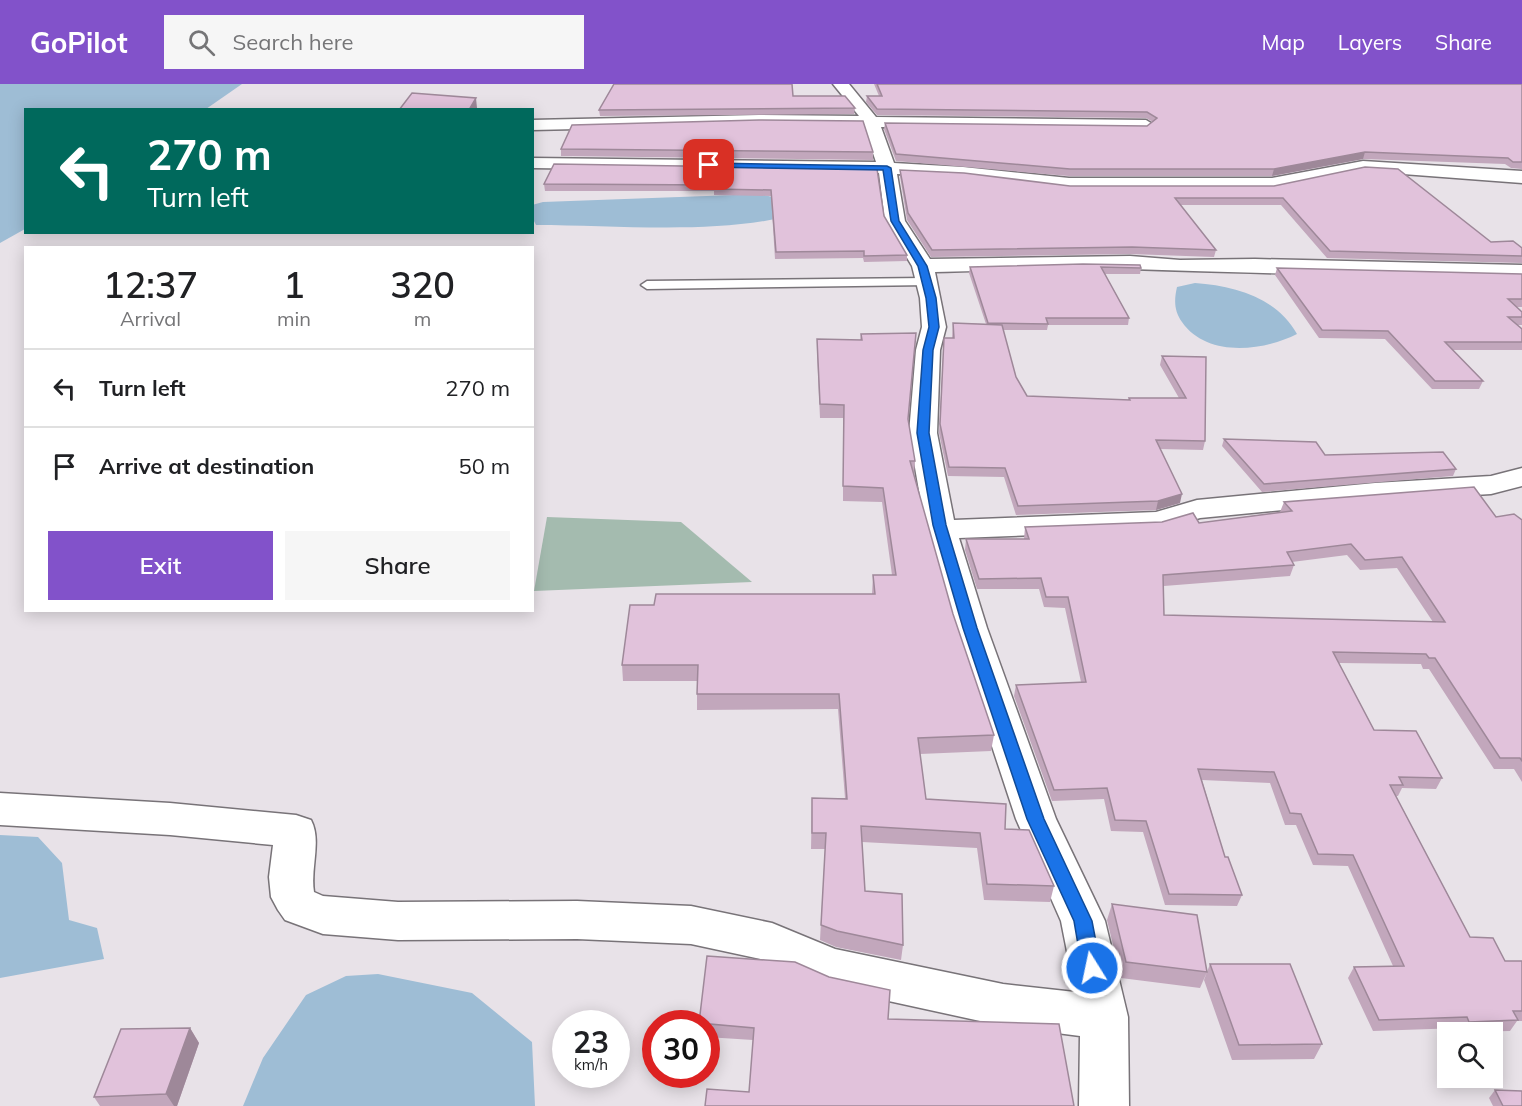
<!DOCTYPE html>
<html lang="en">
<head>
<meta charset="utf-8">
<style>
  :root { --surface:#fff; --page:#f6f6f6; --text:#202124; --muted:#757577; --line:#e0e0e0; --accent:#8252ca }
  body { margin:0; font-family:Mulish,sans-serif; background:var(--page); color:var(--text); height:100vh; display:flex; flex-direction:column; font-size:22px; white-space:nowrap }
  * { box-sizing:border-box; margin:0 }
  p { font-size:20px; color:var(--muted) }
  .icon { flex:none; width:33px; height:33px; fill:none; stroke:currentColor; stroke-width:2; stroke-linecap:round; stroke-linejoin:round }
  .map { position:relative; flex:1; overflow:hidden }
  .details { position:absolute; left:24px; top:162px; width:510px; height:366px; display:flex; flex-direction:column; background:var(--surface); border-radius:0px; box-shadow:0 3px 15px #0003 }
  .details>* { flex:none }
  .top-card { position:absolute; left:24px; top:24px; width:510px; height:126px; border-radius:0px; box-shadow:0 3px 15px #0003; background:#00695c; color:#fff; overflow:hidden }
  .controls { position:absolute; left:1437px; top:938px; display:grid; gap:12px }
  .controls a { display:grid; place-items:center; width:66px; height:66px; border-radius:0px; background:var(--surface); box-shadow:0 3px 15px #0003; font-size:30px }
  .speed { position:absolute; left:552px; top:926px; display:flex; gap:12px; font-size:30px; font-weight:700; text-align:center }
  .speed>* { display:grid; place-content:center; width:78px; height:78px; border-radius:50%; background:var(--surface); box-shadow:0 3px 15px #0003; line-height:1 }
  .speed small { font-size:15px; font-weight:400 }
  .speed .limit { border:9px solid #d22; background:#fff; color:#111 }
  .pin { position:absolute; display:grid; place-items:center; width:51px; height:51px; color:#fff; margin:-26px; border-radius:12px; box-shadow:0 3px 9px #0006 }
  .me { position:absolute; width:66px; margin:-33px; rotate:350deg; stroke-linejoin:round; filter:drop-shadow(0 0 4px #0008) }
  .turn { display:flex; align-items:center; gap:21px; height:126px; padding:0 24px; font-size:27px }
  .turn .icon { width:78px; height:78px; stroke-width:2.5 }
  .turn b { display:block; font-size:42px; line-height:51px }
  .eta { display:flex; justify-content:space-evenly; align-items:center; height:102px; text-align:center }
  .eta b { font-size:36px; font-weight:600; line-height:42px }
  .primary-button { display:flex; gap:12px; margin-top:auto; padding:12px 24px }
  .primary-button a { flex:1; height:69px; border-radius:0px; background:var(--accent); color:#fff; font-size:24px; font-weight:600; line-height:69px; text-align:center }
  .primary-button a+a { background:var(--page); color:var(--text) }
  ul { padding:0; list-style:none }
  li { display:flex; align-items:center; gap:18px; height:78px; padding:0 24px; border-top:2px solid var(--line) }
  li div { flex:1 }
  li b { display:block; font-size:22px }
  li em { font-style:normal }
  header { display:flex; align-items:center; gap:36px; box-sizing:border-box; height:84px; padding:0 30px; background:var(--accent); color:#fff }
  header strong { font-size:28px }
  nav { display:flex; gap:33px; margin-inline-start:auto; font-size:21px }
  .search { width:420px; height:54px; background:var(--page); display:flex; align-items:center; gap:15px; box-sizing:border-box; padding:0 21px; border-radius:0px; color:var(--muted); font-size:22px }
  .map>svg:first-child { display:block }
</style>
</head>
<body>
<header>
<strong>GoPilot</strong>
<div class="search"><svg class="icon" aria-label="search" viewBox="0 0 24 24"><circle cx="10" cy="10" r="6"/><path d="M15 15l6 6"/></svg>Search here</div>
<nav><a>Map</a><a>Layers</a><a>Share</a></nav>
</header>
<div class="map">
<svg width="1522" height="1022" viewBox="0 0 1522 1022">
  <rect width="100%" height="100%" fill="#e8e2e8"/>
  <path fill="#a4bbaf" d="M 547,433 L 681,438 L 752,498 L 534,507 Z"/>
  <path fill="#9ebdd5" d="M 0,0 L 242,0 L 206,25 L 26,26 L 25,145 L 0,159 Z
    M 761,110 L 772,113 L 780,134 C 708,150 611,141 536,141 L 533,135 L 532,121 L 543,118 Z
    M 1195,199 C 1235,202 1276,213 1297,250 C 1263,267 1207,274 1182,238 C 1174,227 1174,216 1177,203 Z
    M 0,751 L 38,753 L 62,779 L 69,836 L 97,844 L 104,875 L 0,894 Z
    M 378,890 L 472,909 L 532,958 L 535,1022 L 243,1022 L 263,974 L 306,911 L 346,892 Z"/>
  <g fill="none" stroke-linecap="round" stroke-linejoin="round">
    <g stroke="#787378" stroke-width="3">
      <path id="service" d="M 926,194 L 932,198 L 930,201 L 647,205 L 641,201 L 647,197 Z"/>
    </g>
    <g stroke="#787378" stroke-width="3">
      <path id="minor" d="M 833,0 L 849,0 L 876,33 L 1146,36 L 1154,41 L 1146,46 L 881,43 L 894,79 L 963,83 L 1069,94 L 1272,94 L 1363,77 L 1522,87 L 1522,99 L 1363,87 L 1272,106 L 1069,106 L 963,93 L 897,90 L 905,137 L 930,175 L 1130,172 L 1180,176 L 1255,175 L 1522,181 L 1522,195 C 1392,191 1261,190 1131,185 C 1066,182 1000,187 935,188 L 946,243 L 940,266 L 937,349 L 954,436 L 1156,428 L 1197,416 L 1375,399 L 1491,392 L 1522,384 L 1522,402 L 1491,410 L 1375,417 L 1200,434 L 1159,446 L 959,454 L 987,544 L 1056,735 L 1105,837 L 1128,933 L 1129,1022 L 1079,1022 L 1080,952 L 1003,942 L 829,904 L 765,876 L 691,860 L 577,855 L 398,856 L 323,850 L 285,836 L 278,826 L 271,813 L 269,793 L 273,761 L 170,751 L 0,741 L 0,709 L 170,719 L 296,731 L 311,736 C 322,757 310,784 314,808 L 323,812 L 398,818 L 577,817 L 691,822 L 772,839 L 835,865 L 1003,900 L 1075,908 L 1061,837 L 1016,735 L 953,544 L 925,441 L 909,349 L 916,266 L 922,243 L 920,214 L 912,182 L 885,137 L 879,89 L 532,84 L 532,74 L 876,78 L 864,42 L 759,41 L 532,46 L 532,36 L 759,31 L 859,32 Z"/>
    </g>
    <use href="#service" fill="#fff" fill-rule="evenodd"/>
    <use href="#minor" fill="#fff" fill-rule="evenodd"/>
  </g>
  <path fill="#c2a7bc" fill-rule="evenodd" d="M 874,0 L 1522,0 L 1522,85 L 1511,84 L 1505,80 L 1363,75 L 1272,92 L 1069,92 L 896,77 L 884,45 L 885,39 L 1147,42 L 1153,38 L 1146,34 L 877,31 L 866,18 L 867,12 L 879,12 Z
    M 793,12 L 855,24 L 854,30 L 600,32 L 599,26 Z
    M 561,65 L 873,68 L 873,76 L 561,72 Z
    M 877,85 L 884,132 L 907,171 L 907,177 L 864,178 L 863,174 L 775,175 L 771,112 L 714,111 L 714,107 L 545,107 L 544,100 Z
    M 900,86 L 1070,102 L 1274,102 L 1491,158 L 1522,172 L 1522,179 L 1327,174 L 1281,121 L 1180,121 L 1216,166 L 1214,173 L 1130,170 L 931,173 L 907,136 L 900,92 Z
    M 970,183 L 1141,184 L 1140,190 L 1105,190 L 1129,234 L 1128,241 L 1048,241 L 1047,246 L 1003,246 L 1016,293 L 1027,312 L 1128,316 L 1129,314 L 1179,314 L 1160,281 L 1162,272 L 1206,273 L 1205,357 L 1203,366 L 1160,365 L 1180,419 L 1156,426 L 1016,431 L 1004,393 L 948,392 L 939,349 L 944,254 L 952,254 L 953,239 L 986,240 L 969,189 Z
    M 1277,184 L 1522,190 L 1522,223 L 1516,223 L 1522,228 L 1522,241 L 1517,241 L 1522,245 L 1522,266 L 1452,266 L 1483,297 L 1479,305 L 1432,305 L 1385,255 L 1319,254 L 1275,191 Z
    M 861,250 L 908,335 L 915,377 L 914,391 L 953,530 L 994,651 L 991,667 L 920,670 L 926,715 L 1005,745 L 1054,802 L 1050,818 L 984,816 L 977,764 L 862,758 L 865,807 L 903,861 L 901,876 L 836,863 L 820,856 L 825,765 L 811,765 L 812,714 L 845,714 L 838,625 L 697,626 L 697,597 L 623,597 L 622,581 L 654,521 L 872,510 L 873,491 L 892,491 L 882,418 L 843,417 L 843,334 L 820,334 L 817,268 L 817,255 L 860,256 Z
    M 1224,355 L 1325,371 L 1456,385 L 1453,392 L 1262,408 L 1222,362 Z
    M 1284,418 L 1496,433 L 1522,436 L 1522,698 L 1514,685 L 1494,685 L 1429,585 L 1423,585 L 1421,580 L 1339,579 L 1374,646 L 1442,694 L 1436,705 L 1402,704 L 1398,712 L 1396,712 L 1470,853 L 1505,877 L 1522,877 L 1522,937 L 1517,937 L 1510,947 L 1462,948 L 1460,944 L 1373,947 L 1348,894 L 1354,883 L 1393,882 L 1348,782 L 1313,781 L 1296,741 L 1285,741 L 1270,699 L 1202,696 L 1225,773 L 1242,811 L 1237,822 L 1165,821 L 1143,748 L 1111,747 L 1104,715 L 1052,717 L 1014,612 L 1016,601 L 1081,598 L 1065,524 L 1044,523 L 1039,505 L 977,505 L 965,466 L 966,455 L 1024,455 L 1025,443 L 1199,439 L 1280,428 ZM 1347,471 L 1360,486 L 1397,484 L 1433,538 L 1164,531 L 1164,502 L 1290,492 L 1294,481 L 1292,478 Z
    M 1112,820 L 1207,888 L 1200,904 L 1121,894 L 1107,836 Z
    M 795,878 L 749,1008 L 753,956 L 706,953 L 706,939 Z
    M 1210,880 L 1322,960 L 1314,975 L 1232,976 L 1204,896 Z
    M 190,944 L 199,959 L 177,1022 L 100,1022 L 94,1013 Z
    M 1495,1006 L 1522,1022 L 1493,1022 L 1489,1014 Z"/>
  <path fill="#9e8899" d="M 476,14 L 477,24 L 476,26 L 469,26 Z
    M 1365,68 L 1363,75 L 1272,92 L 1274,85 Z
    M 1182,410 L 1180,419 L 1156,426 L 1158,417 Z
    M 190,944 L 199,959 L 177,1022 L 174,1022 L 166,1010 Z"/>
  <path fill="#e1c2db" stroke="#9e8899" stroke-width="1.5" fill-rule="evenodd" d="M 614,0 L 792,0 L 793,12 L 845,12 L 855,24 L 599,26 Z
    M 877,0 L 1522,0 L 1522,78 L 1513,78 L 1508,74 L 1365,68 L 1274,85 L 1070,85 L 896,70 L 885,39 L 1147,42 L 1157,34 L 1147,28 L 877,25 L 867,12 L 882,12 Z
    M 412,9 L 476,14 L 469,26 L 399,26 Z
    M 759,36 L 863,37 L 873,68 L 561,65 L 572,41 Z
    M 554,80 L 877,85 L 884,132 L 907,171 L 864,172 L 864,167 L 776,168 L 771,106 L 714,105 L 715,101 L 544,100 Z
    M 1365,83 L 1398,85 L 1491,158 L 1513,157 L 1522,164 L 1522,172 L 1330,167 L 1283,114 L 1175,114 L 1216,166 L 1132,163 L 932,166 L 908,129 L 900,86 L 964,89 L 1070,102 L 1274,102 Z
    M 1083,180 L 1140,181 L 1141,184 L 1101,183 L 1129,234 L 1046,234 L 1048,240 L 988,239 L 970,183 Z
    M 1277,184 L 1522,190 L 1522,215 L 1508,215 L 1522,228 L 1522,233 L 1508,233 L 1522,245 L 1522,258 L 1445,258 L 1483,297 L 1435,297 L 1388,247 L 1322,246 Z
    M 953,239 L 1002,241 L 1016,293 L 1027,312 L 1130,316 L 1129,314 L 1186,314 L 1162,272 L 1206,273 L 1205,357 L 1156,356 L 1182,410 L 1158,417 L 1018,422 L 1005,384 L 949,383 L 940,340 L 944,254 L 954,254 Z
    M 916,249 L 908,335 L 915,377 L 910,377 L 953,530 L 994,651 L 918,654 L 926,715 L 1006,720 L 1005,745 L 1029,746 L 1054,802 L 987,800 L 980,749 L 861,742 L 865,807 L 902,810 L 903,861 L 837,847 L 821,841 L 826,749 L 812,749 L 812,714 L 847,715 L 839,610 L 697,610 L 698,581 L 622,581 L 630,521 L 654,521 L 656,510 L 875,510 L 873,491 L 896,491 L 883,404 L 843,402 L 844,321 L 820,320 L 817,255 L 862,256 L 861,250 Z
    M 1224,355 L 1316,358 L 1325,371 L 1443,368 L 1456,385 L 1264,400 Z
    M 1474,403 L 1496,433 L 1514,430 L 1522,436 L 1522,677 L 1520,674 L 1500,674 L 1435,574 L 1429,574 L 1426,570 L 1333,568 L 1374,646 L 1416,647 L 1442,694 L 1399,693 L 1403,701 L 1390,701 L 1470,853 L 1493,854 L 1505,877 L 1522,877 L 1522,927 L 1513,927 L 1518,936 L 1469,938 L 1467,933 L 1379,936 L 1354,883 L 1404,882 L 1353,771 L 1318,770 L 1301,730 L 1290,729 L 1274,688 L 1198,685 L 1225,773 L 1228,773 L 1242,811 L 1169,810 L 1146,737 L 1115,736 L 1107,704 L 1054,706 L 1016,601 L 1086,598 L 1068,513 L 1046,513 L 1041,494 L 979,495 L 966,455 L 1029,455 L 1025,443 L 1162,438 L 1193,429 L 1199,439 L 1292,427 L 1284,418 ZM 1351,460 L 1365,476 L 1402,473 L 1445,538 L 1164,531 L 1163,491 L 1294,481 L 1287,468 Z
    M 1112,820 L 1197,831 L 1207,888 L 1126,878 Z
    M 707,872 L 795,878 L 829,893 L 890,906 L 888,935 L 1059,940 L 1074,1022 L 705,1022 L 707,1005 L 749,1008 L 754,944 L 699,939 Z
    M 1210,880 L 1290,880 L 1322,960 L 1239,961 Z
    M 190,944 L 166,1010 L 94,1013 L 121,945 Z
    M 1495,1006 L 1522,1007 L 1522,1022 L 1503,1022 Z"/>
  <path fill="#1a73e8" stroke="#114b97" stroke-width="1.5" d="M 709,79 L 887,82 L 891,84 L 899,137 L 927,182 L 936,214 L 939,243 L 933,266 L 929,349 L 946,441 L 977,544 L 1044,735 L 1092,837 L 1101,884 L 1098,890 L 1092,892 L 1085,890 L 1082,884 L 1074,837 L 1027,735 L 963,544 L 933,441 L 917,349 L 923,266 L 929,243 L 926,214 L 918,182 L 891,137 L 883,86 L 706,83 Z"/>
</svg>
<div class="controls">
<a><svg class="icon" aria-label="search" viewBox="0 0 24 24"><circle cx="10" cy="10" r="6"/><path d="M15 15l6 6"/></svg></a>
</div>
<div class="speed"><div>23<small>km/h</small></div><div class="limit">30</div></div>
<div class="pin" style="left:709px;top:81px;background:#d93025"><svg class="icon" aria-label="arrive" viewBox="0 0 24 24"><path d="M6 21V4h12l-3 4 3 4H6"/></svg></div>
<svg class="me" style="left:1092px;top:884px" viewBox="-20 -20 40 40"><circle r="17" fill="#1a73e8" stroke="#fff" stroke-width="3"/><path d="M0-11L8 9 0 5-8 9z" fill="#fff"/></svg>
<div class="top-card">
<div class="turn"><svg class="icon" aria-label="left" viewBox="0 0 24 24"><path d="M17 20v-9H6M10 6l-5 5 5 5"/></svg><div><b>270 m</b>Turn left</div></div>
</div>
<section class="details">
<div class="eta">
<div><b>12:37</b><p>Arrival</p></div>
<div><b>1</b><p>min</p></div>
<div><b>320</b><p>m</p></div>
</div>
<ul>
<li><svg class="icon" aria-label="left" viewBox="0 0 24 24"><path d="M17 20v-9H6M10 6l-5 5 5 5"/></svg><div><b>Turn left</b></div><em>270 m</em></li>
<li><svg class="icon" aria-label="arrive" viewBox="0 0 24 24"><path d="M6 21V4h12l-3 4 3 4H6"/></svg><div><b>Arrive at destination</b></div><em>50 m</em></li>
</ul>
<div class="primary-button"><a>Exit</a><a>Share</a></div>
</section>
</div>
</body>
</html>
